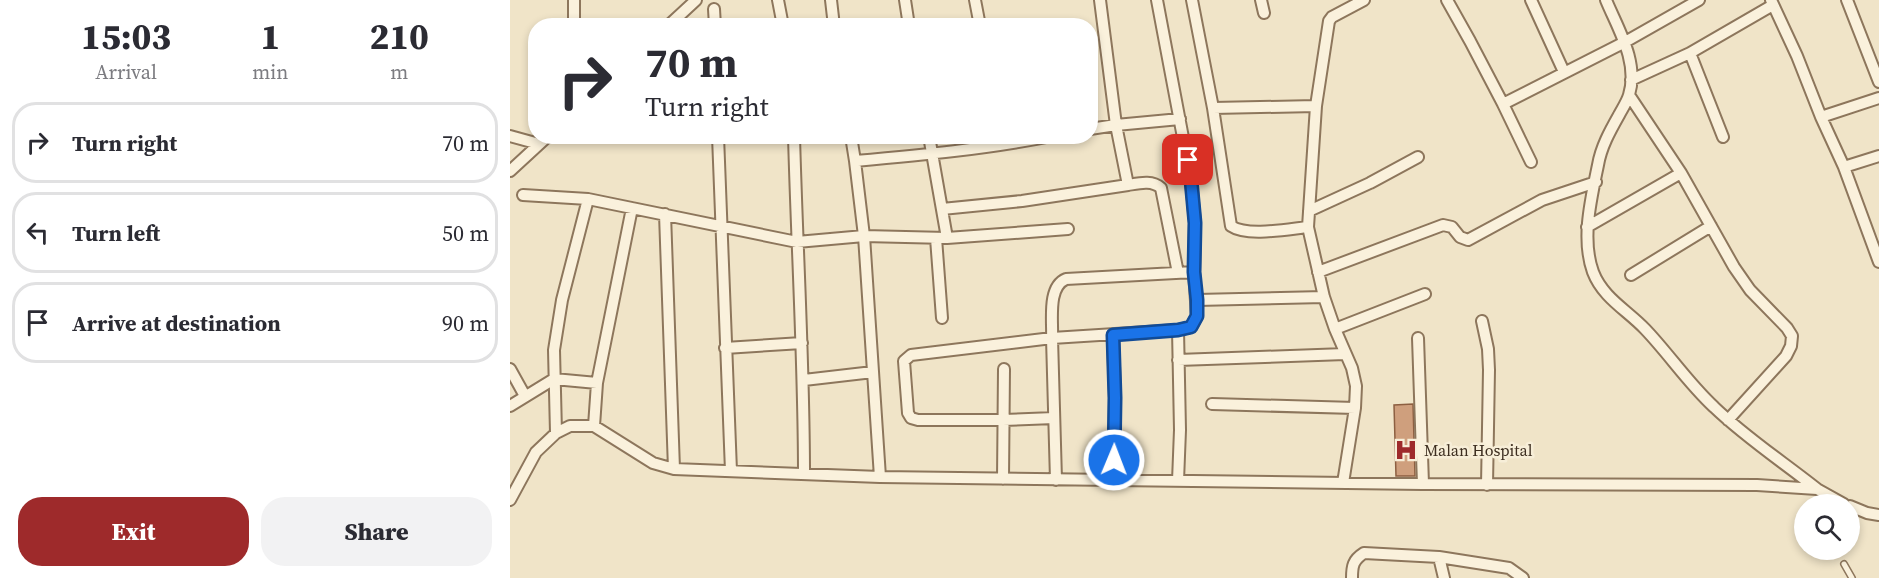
<!DOCTYPE html>
<html lang="en">
<head>
<meta charset="utf-8">
<style>
  :root { --surface:#fff; --page:#f2f2f3; --text:#2b2b33; --muted:#7c7c81; --line:#e1e1e2; --accent:#9e2a2b }
  body { margin:0; font-family:"Source Serif 4",serif; background:var(--page); color:var(--text); height:100vh; display:flex; flex-direction:column; font-size:22px; white-space:nowrap }
  * { box-sizing:border-box; margin:0 }
  p { font-size:20px; color:var(--muted) }
  .icon { flex:none; width:33px; height:33px; fill:none; stroke:currentColor; stroke-width:2; stroke-linecap:round; stroke-linejoin:round }
  .map { position:relative; flex:1; overflow:hidden }
  .panel { display:flex; flex-direction:column; background:var(--surface); width:510px }
  .panel>* { flex:none }
  .guide { position:absolute; left:18px; top:18px; width:570px; height:126px; border-radius:24px; box-shadow:0 3px 9px #0003; background:#fff; color:var(--text); overflow:hidden }
  .buttons { position:absolute; left:1284px; top:494px; display:grid; gap:12px }
  .buttons a { display:grid; place-items:center; width:66px; height:66px; border-radius:50%; background:var(--surface); box-shadow:0 3px 9px #0003; font-size:30px }
  .pin { position:absolute; display:grid; place-items:center; width:51px; height:51px; color:#fff; margin:-26px; border-radius:12px; box-shadow:0 3px 9px #0006 }
  .me { position:absolute; width:66px; margin:-33px; rotate:1deg; stroke-linejoin:round; filter:drop-shadow(0 0 4px #0008) }
  .turn { display:flex; align-items:center; gap:21px; height:126px; padding:0 18px; font-size:27px }
  .turn .icon { width:78px; height:78px; stroke-width:2.5 }
  .turn b { display:block; font-size:42px; line-height:51px }
  .eta { display:flex; justify-content:space-evenly; align-items:center; height:102px; text-align:center }
  .eta b { font-size:36px; font-weight:800; line-height:42px }
  .action { display:flex; gap:12px; margin-top:auto; padding:12px 18px }
  .action a { flex:1; height:69px; border-radius:24px; background:var(--accent); color:#fff; font-size:24px; font-weight:800; line-height:69px; text-align:center }
  .action a+a { background:var(--page); color:var(--text) }
  ul { padding:0; list-style:none }
  li { display:flex; align-items:center; gap:18px; height:81px; margin:0 12px 9px; padding:0 6px; border:3px solid var(--line); border-radius:24px }
  li div { flex:1 }
  li b { display:block; font-size:22px }
  li em { font-style:normal }
  main { display:flex; flex:1; min-height:0 }
  .map>svg:first-child { display:block }
</style>
</head>
<body>
<main>
<section class="panel">
<div class="eta">
<div><b>15:03</b><p>Arrival</p></div>
<div><b>1</b><p>min</p></div>
<div><b>210</b><p>m</p></div>
</div>
<ul>
<li><svg class="icon" aria-label="right" viewBox="0 0 24 24"><path d="M7 20v-9h11M14 6l5 5-5 5"/></svg><div><b>Turn right</b></div><em>70 m</em></li>
<li><svg class="icon" aria-label="left" viewBox="0 0 24 24"><path d="M17 20v-9H6M10 6l-5 5 5 5"/></svg><div><b>Turn left</b></div><em>50 m</em></li>
<li><svg class="icon" aria-label="arrive" viewBox="0 0 24 24"><path d="M6 21V4h12l-3 4 3 4H6"/></svg><div><b>Arrive at destination</b></div><em>90 m</em></li>
</ul>
<div class="action"><a>Exit</a><a>Share</a></div>
</section>
<div class="map">
<svg width="1369" height="578" viewBox="0 0 1369 578">
  <rect width="100%" height="100%" fill="#f0e4c8"/>
  <path fill="#cf9f7d" stroke="#8d5f41" stroke-width="1.5" d="M 903,404 L 905,476 L 886,476 L 884,405 Z"/>
  <g fill="none" stroke-linecap="round" stroke-linejoin="round">
    <g stroke="#8d765c" stroke-width="8">
      <path id="service" d="M 1334,564 L 1342,578"/>
    </g>
    <g stroke="#8d765c" stroke-width="14">
      <path id="minor" d="M 268,0 L 273,26
        M 321,0 L 324,26
        M 395,0 L 399,26
        M 465,0 L 470,26
        M 590,0 L 606,125 L 618,185 C 630,183 642,180 651,188 L 668,273
        M 647,0 L 681,180 L 685,223 L 684,272 L 687,316 L 681,327 L 668,330 L 542,338 C 543,321 537,287 556,279 L 684,272
        M 682,0 L 703,108 L 721,226 C 737,237 778,229 798,227
        M 751,0 L 754,13
        M 937,0 L 960,41 L 993,104
        M 1021,0 L 1054,72
        M 1096,0 C 1108,29 1129,62 1119,95 C 1117,102 1112,109 1109,115 C 1100,131 1091,147 1088,165 C 1081,199 1071,239 1083,272 C 1093,298 1117,310 1135,329 C 1159,354 1178,383 1204,407 C 1235,437 1273,462 1307,489
        M 1261,0 L 1287,56 L 1311,117 L 1334,167 L 1369,262
        M 1337,0 L 1369,82
        M 204,9 L 205,26
        M 64,26 L 64,0
        M 158,26 L 186,0
        M 1180,53 L 1263,5
        M 1121,80 L 1180,53 L 1213,137
        M 1119,95 L 1171,173 L 1224,267 L 1240,290 L 1277,328 L 1282,336 L 1281,346 L 1276,356 L 1218,420
        M 703,108 L 806,106
        M 1311,117 L 1369,98
        M 580,129 L 606,125 L 670,119
        M 0,136 L 29,144
        M 208,136 L 221,471
        M 284,136 C 287,249 294,362 294,474
        M 341,136 L 345,161
        M 419,136 L 437,238
        M 1021,162 L 993,104 L 1115,42 L 1189,0
        M 1334,167 L 1369,156
        M 0,171 L 38,136
        M 13,195 L 78,199 L 287,242 L 354,236 L 437,238 L 558,229
        M 432,209 L 512,201 L 618,185
        M 799,211 L 860,183 L 908,157
        M 155,214 L 164,469
        M 1077,227 L 1171,173
        M 426,238 L 432,318
        M 808,272 L 933,225 L 942,227 L 950,237 L 958,240 L 1032,200 L 1086,182
        M 1121,275 L 1201,226
        M 687,300 L 814,297
        M 972,321 L 978,349 L 979,370 L 977,485
        M 825,329 L 915,294
        M 668,330 L 670,430 L 668,481
        M 603,335 L 605,398 L 604,480
        M 908,338 L 913,484
        M 215,348 L 292,343
        M 668,360 L 835,354
        M 0,369 L 15,396
        M 294,380 L 363,372
        M 702,404 L 845,408
        M 0,406 L 44,379 L 87,383
        M 544,418 L 493,420 L 408,420 L 401,418 L 398,413 L 394,361 L 401,355 L 542,338 L 546,480
        M 84,426 L 87,383 L 122,208
        M 46,433 L 44,350 L 52,300 L 78,199
        M 370,477 L 354,236 L 345,161 C 411,155 477,149 542,136
        M 493,479 L 494,369
        M 833,483 L 845,408 L 846,386 L 842,368 L 825,329 L 814,297 L 798,227 L 806,106 L 819,21 L 822,17 L 854,0
        M 0,500 L 26,452 L 46,433 L 60,426 L 84,426 L 143,463 L 164,469 L 370,477 L 913,484 L 1247,485 L 1307,489 L 1334,504
        M 1340,506 L 1357,513 L 1369,515
        M 929,557 L 999,568 L 1013,578
        M 842,578 C 842,566 843,560 854,553 L 929,557 L 934,578"/>
    </g>
    <use href="#service" stroke="#faf1dc" stroke-width="5"/>
    <use href="#minor" stroke="#faf1dc" stroke-width="10"/>
  </g>
  <g fill="none" stroke-linecap="round" stroke-linejoin="round">
    <g stroke="#114b97" stroke-width="15">
      <path id="route" d="M 604,460 L 605,398 L 603,335 L 668,330 L 681,327 L 687,316 L 687,300 L 684,272 L 685,223 L 681,180 L 678,160"/>
    </g>
    <use href="#route" stroke="#1a73e8" stroke-width="10"/>
  </g>
  <defs>
    <g id="hospital-bare" transform="scale(1.8)"><path d="M-5-5h3v3.5h4V-5h3V5h-3V1.5h-4V5h-3Z" fill="#9e2a2b" stroke="#f7eed8" stroke-width="2.5" paint-order="stroke"/></g>
  </defs>
  <g fill-rule="evenodd">
    <use href="#hospital-bare" x="896" y="450"/>
  </g>
  <g text-anchor="middle" stroke-width="5" stroke-linejoin="round" paint-order="stroke">
    <g font-size="16" fill="#3d2e20" stroke="#f7eed8" text-anchor="start">
      <text x="914" y="456">Malan Hospital</text>
    </g>
  </g>
</svg>
<div class="buttons">
<a><svg class="icon" aria-label="search" viewBox="0 0 24 24"><circle cx="10" cy="10" r="6"/><path d="M15 15l6 6"/></svg></a>
</div>
<div class="pin" style="left:678px;top:160px;background:#d93025"><svg class="icon" aria-label="arrive" viewBox="0 0 24 24"><path d="M6 21V4h12l-3 4 3 4H6"/></svg></div>
<svg class="me" style="left:604px;top:460px" viewBox="-20 -20 40 40"><circle r="17" fill="#1a73e8" stroke="#fff" stroke-width="3"/><path d="M0-11L8 9 0 5-8 9z" fill="#fff"/></svg>
<div class="guide">
<div class="turn"><svg class="icon" aria-label="right" viewBox="0 0 24 24"><path d="M7 20v-9h11M14 6l5 5-5 5"/></svg><div><b>70 m</b>Turn right</div></div>
</div>
</div>
</main>
</body>
</html>
